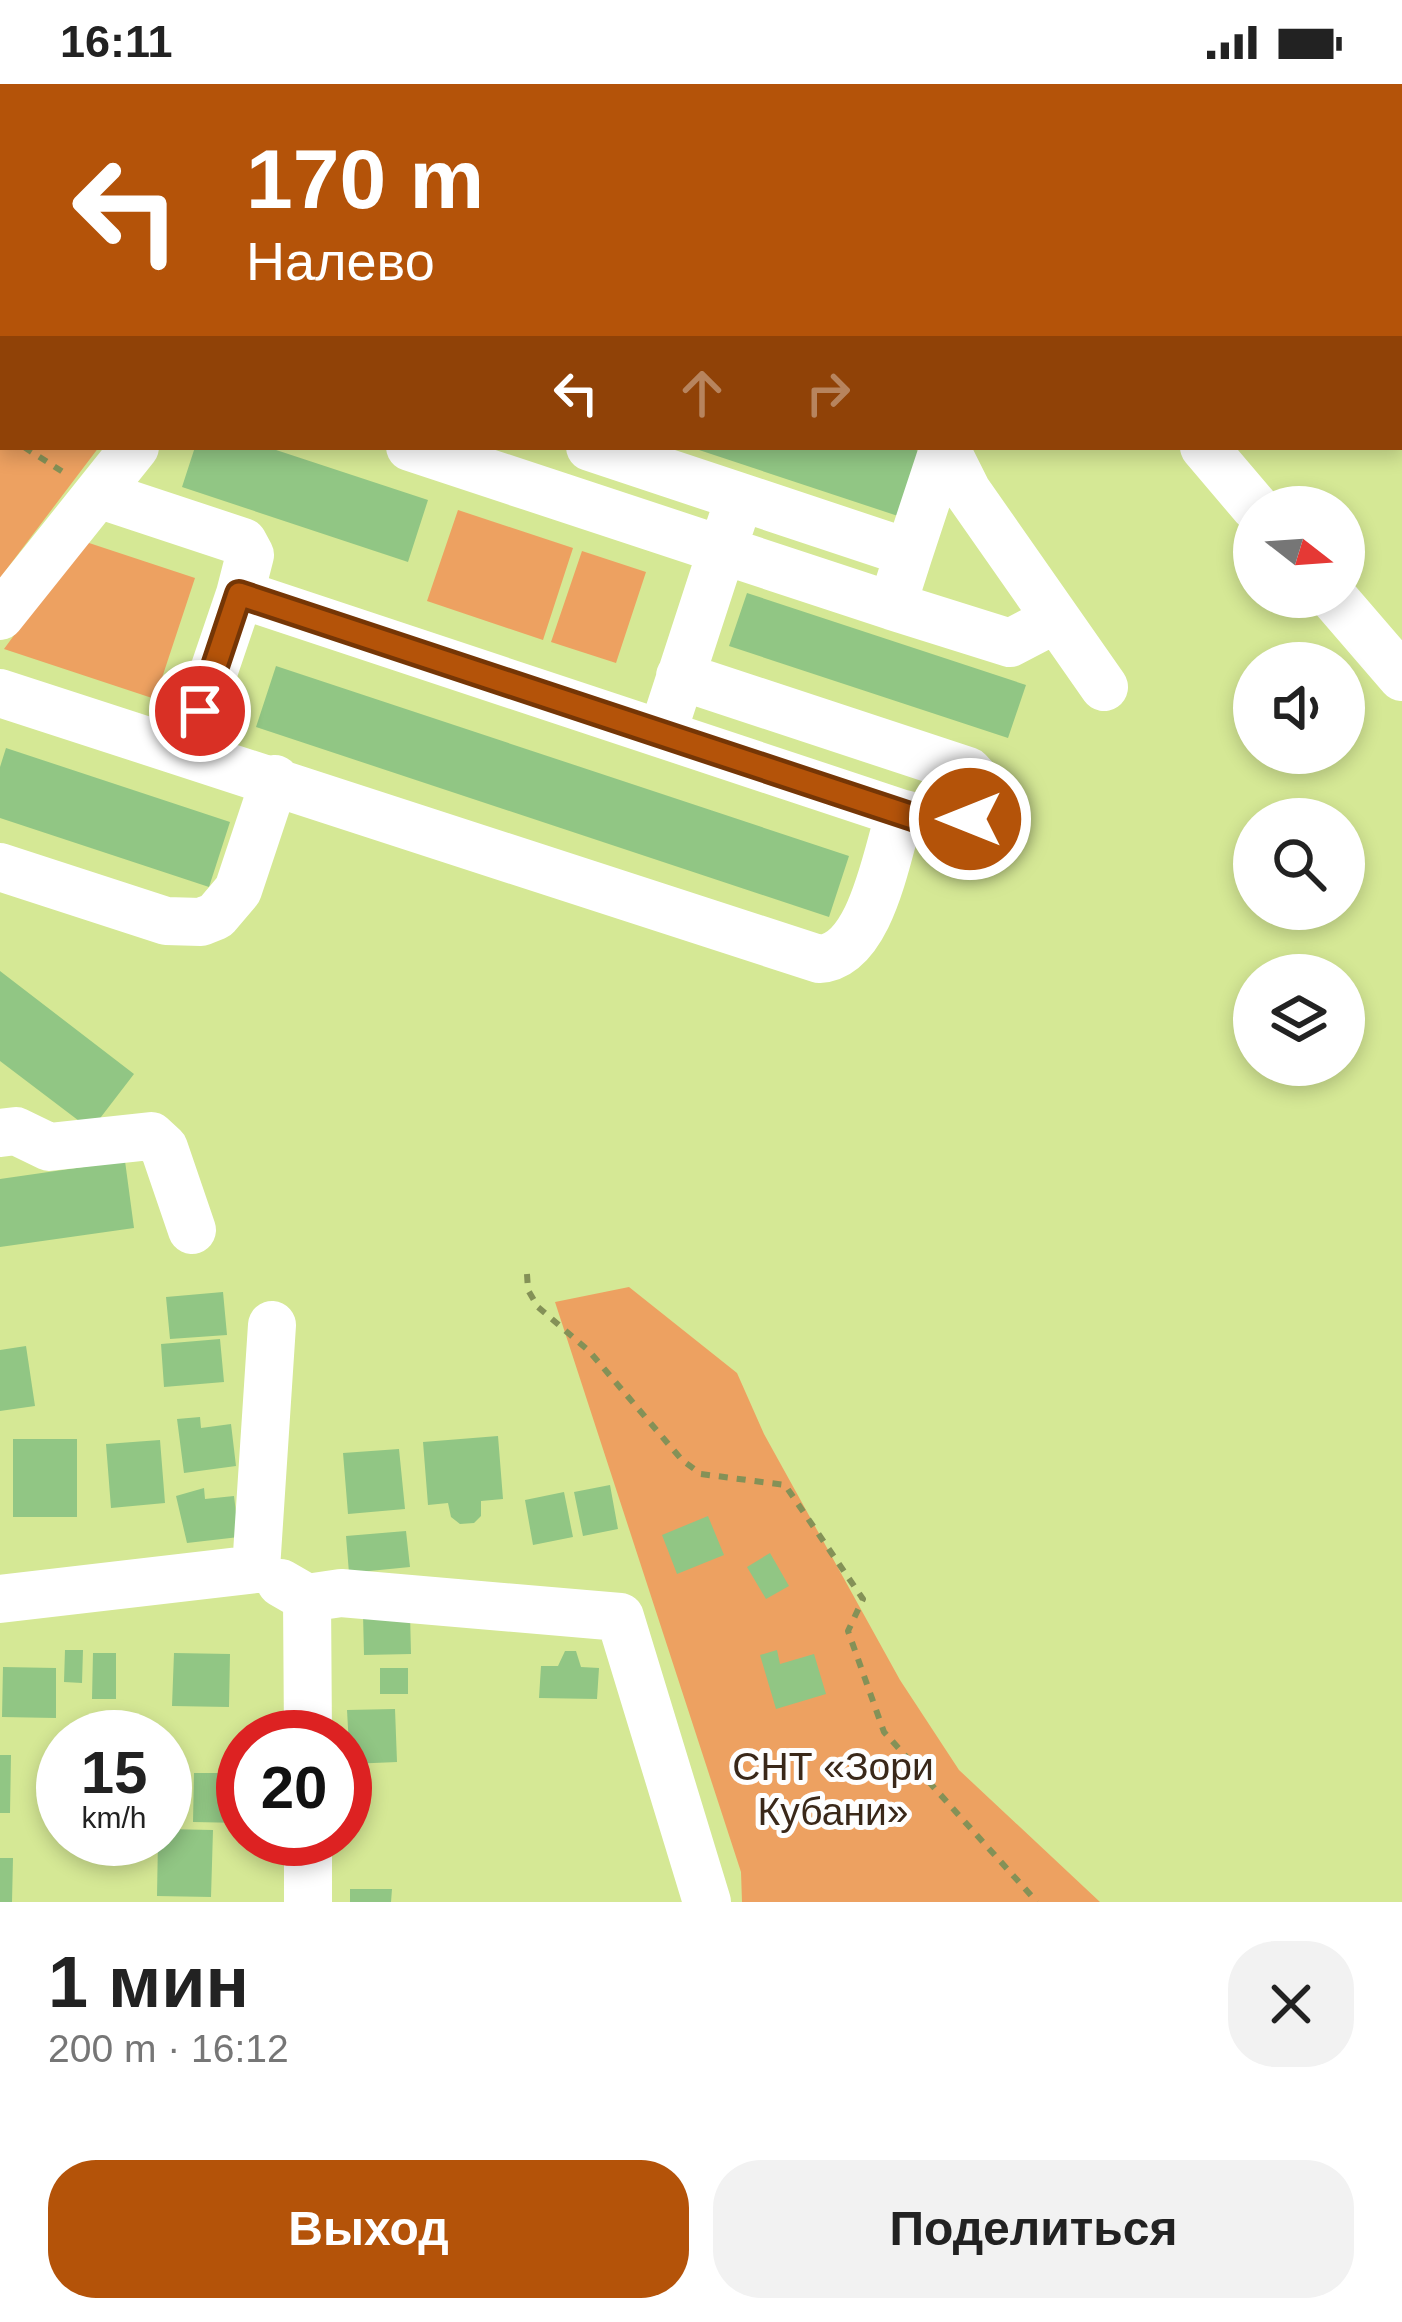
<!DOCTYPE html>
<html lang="ru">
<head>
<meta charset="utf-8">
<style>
  :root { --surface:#fff; --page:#f2f2f2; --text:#222; --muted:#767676; --accent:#b45309 }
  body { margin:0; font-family:Arial,sans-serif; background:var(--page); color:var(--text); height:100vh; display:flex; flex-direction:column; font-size:45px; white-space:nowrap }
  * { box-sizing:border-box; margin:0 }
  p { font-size:39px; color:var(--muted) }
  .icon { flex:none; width:66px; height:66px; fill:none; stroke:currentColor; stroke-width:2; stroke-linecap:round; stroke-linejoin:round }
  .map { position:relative; height:1818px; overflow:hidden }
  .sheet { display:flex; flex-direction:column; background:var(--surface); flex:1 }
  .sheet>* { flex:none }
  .hud { position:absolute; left:0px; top:0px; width:1404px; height:366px; box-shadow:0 6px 18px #0003; background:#b45309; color:#fff; overflow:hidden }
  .needle { width:78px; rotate:107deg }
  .fabs { position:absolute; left:1233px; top:402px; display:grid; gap:24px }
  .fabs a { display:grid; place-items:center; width:132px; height:132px; border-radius:50%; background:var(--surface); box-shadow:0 6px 18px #0003; font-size:60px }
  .speed { position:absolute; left:36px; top:1626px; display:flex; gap:24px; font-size:60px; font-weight:700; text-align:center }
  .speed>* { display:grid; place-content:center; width:156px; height:156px; border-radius:50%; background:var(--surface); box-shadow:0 6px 18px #0003; line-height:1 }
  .speed small { font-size:30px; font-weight:400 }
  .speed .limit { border:18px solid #d22; background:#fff; color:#111 }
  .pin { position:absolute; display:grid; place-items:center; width:102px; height:102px; color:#fff; margin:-51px; border:6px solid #fff; border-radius:50%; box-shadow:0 3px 12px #0007 }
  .me { position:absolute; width:132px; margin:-66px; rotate:270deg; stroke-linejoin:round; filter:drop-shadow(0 0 9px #0008) }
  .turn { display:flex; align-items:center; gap:42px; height:252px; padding:0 48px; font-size:54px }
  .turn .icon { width:156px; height:156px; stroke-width:2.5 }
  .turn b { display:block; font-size:84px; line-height:102px }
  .lanes { display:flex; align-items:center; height:114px; padding:0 48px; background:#0003; justify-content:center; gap:60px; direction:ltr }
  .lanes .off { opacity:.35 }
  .round { display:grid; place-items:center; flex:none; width:126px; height:126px; border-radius:48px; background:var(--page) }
  .head { display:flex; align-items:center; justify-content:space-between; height:204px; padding:0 48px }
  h1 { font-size:72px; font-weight:600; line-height:90px }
  .primary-button { display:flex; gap:24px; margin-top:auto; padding:24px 48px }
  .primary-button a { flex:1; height:138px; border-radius:48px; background:var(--accent); color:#fff; font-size:48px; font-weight:600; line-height:138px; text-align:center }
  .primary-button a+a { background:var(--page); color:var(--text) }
  .status { display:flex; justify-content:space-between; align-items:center; height:84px; padding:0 60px; background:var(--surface); direction:ltr }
  .status svg { height:33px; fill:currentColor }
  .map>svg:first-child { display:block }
</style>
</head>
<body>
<div class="status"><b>16:11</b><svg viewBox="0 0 49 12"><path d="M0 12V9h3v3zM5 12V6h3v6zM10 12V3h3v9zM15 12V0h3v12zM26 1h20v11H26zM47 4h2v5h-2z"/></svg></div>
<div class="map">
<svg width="1402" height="1818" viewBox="0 0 1402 1818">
  <rect width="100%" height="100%" fill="#d5e895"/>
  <path fill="#eda161" d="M 0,0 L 16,3 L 3,3 L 3,363 L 99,363 L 0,494 Z
    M 61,0 L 402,0 L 59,3 Z
    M 458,426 L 573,464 L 543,556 L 427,517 Z
    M 83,457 L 195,494 L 155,615 L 4,565 Z
    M 582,467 L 646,488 L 616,579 L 551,558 Z
    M 629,1203 L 737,1289 L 764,1350 L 900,1596 L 959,1686 L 1100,1818 L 742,1818 L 741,1788 L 555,1218 Z"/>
  <path fill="#91c684" d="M 195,363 L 267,363 L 428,416 L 408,478 L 182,403 Z
    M 907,363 L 925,369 L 904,434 L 693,364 Z
    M 747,509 L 1026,601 L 1008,654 L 729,562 Z
    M 276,582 L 849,772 L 829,833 L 256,643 Z
    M 6,664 L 230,738 L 209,803 L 0,734 L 0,683 Z
    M 0,887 L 134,990 L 91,1046 L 0,977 Z
    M 125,1077 L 134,1144 L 0,1163 L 0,1095 Z
    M 223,1208 L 227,1251 L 170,1255 L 166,1213 Z
    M 220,1255 L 224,1298 L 164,1303 L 161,1260 Z
    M 26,1262 L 35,1322 L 0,1327 L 0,1266 Z
    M 200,1333 L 201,1344 L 231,1340 L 236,1382 L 184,1389 L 177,1335 Z
    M 498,1352 L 503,1415 L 481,1417 L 481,1432 L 474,1439 L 460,1440 L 451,1433 L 448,1419 L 428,1421 L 423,1358 Z
    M 13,1355 L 77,1355 L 77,1433 L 13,1433 Z
    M 160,1356 L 165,1419 L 111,1424 L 106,1360 Z
    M 399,1365 L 405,1425 L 348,1430 L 343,1369 Z
    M 610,1401 L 618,1445 L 583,1452 L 574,1408 Z
    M 204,1404 L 205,1415 L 234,1412 L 239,1453 L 187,1459 L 176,1412 Z
    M 564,1408 L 573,1453 L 533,1461 L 525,1416 Z
    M 708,1432 L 724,1471 L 677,1490 L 662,1451 Z
    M 406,1447 L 410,1483 L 349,1489 L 346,1452 Z
    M 770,1469 L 789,1502 L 766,1515 L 747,1483 Z
    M 410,1529 L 411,1570 L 364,1571 L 363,1530 Z
    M 65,1566 L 83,1566 L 82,1599 L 64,1598 Z
    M 777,1566 L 780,1580 L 814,1570 L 826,1610 L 776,1625 L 760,1571 Z
    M 565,1567 L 576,1567 L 581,1583 L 599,1584 L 597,1615 L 539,1614 L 541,1582 L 558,1582 Z
    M 93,1569 L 116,1569 L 116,1615 L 92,1615 Z
    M 174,1569 L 230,1570 L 229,1623 L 172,1622 Z
    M 3,1583 L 56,1584 L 56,1634 L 2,1633 Z
    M 380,1584 L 408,1584 L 408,1610 L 380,1610 Z
    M 395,1625 L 397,1678 L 350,1680 L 347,1626 Z
    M 0,1671 L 11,1671 L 10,1729 L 0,1729 Z
    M 194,1689 L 243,1689 L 243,1739 L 193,1738 Z
    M 165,1745 L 213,1746 L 211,1813 L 157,1812 L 158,1755 L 165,1755 Z
    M 0,1774 L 13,1774 L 12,1818 L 0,1818 Z
    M 350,1805 L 392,1805 L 391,1818 L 350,1818 Z"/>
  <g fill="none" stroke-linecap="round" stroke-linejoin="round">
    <path stroke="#849157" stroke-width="6" stroke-dasharray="9 9" stroke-linecap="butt" d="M 261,3 L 263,0
      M 0,325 L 3,321
      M 0,348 L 3,350
      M 24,363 L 66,390
      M 527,1190 L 528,1206 L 538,1223 L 589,1267 L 682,1376 L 701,1390 L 785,1401 L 863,1515 L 848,1547 L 884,1648 L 1037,1818"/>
    <path stroke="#fff" stroke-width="48" d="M 567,0 L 576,3
      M 737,0 L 739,3
      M 905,0 L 907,3
      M 428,3 L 430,0
      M 410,363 L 722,466 L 662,650
      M 590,363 L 909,469 L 892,522 L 722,466 L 740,413
      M 945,363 L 967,407 L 1104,603
      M 1204,363 L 1255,423
      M 98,410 L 243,458 L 250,471 L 240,510
      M 909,469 L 944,363
      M 1333,513 L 1402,593
      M 892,522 L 1010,559 L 1056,535
      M 0,532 L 135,363
      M 680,592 L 968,687 L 980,700 L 971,735 L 961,744 L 900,729
      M 0,609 L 819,875 C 871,872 886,772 900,729 L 240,510 L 187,666
      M 0,783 L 166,837 L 201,838 L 216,832 L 238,806 L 275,695
      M 0,1049 L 16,1047 L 49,1063 L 151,1052 L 164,1064 L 192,1146
      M 256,1485 L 272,1241
      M 281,1499 L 307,1514 L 308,1653
      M 307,1514 L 341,1509 L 620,1533 L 707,1818
      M 0,1515 L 256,1485
      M 308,1755 L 308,1818"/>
  </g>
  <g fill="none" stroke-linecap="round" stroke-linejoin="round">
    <g stroke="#753606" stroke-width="30">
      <path id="route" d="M 200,627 L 239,510 L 949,745 L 961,744 L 970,735"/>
    </g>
    <use href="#route" stroke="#b45309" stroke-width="21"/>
  </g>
  <g text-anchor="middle" stroke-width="10" stroke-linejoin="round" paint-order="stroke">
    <g font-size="39" fill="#3a2819" stroke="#fefefe">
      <text x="833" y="1696">СНТ «Зори<tspan x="833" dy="45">Кубани»</tspan></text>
    </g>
  </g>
</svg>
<div class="fabs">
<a><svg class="needle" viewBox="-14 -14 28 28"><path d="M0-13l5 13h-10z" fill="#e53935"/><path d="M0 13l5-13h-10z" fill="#767676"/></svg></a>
<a><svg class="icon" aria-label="sound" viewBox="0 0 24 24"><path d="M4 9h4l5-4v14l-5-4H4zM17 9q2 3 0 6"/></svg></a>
<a><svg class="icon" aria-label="search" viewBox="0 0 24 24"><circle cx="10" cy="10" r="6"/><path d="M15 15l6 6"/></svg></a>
<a><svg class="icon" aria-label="layers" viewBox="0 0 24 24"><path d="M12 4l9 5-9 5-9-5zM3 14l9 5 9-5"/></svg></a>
</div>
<div class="speed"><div>15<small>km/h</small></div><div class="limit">20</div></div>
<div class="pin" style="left:200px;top:627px;background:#d93025"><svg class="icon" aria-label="arrive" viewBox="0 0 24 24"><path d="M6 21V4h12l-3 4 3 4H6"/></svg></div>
<svg class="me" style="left:970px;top:735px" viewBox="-20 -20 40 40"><circle r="17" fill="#b45309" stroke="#fff" stroke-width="3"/><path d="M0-11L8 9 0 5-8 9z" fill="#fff"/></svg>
<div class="hud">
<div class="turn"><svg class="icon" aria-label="left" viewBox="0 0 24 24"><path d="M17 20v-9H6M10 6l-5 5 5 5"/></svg><div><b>170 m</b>Налево</div></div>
<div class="lanes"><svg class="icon" aria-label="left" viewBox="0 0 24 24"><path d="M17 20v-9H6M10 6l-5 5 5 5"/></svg><svg class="icon off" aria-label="ahead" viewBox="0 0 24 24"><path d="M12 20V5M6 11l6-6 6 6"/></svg><svg class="icon off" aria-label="right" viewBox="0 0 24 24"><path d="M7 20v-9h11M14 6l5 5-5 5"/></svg></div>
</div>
</div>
<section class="sheet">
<div class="head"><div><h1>1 мин</h1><p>200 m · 16:12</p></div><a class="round"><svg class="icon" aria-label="close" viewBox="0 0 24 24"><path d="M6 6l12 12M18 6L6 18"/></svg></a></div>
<div class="primary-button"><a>Выход</a><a>Поделиться</a></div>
</section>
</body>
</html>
